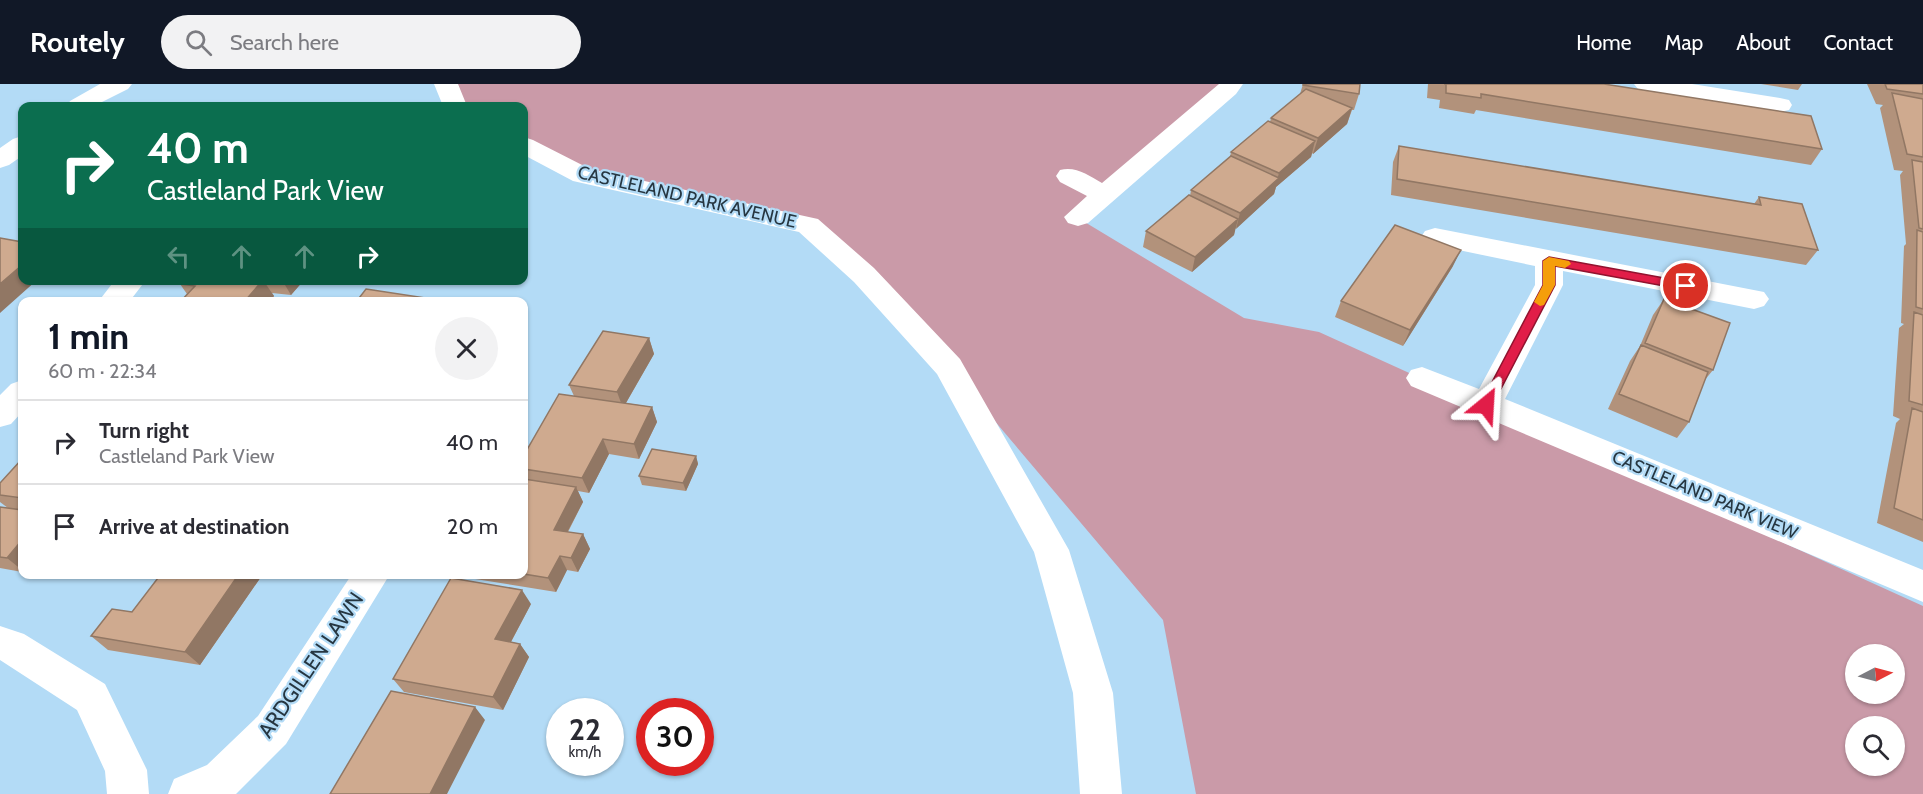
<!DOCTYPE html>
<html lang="en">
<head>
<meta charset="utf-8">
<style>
  :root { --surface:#fff; --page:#f2f2f3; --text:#2b2b33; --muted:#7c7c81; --line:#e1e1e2; --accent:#111827 }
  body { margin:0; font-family:Cabin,sans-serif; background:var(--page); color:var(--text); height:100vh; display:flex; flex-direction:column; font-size:22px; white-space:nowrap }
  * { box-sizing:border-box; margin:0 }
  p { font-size:20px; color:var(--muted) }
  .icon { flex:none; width:33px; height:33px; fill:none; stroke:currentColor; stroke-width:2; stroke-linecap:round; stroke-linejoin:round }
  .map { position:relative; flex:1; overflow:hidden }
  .details { position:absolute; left:18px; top:213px; width:510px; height:282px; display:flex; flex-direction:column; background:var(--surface); border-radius:12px; box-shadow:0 2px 4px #0004 }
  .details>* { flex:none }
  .guide { position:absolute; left:18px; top:18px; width:510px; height:183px; border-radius:12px; box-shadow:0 2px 4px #0004; background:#0b6e4f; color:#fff; overflow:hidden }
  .needle { width:39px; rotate:84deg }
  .buttons { position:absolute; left:1845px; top:560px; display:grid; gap:12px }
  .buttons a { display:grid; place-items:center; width:60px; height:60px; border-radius:50%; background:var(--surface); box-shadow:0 2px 4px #0004; font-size:30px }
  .speed { position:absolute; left:546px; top:614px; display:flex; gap:12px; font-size:30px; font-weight:700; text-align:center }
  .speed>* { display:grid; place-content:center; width:78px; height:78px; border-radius:50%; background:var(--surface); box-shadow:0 2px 4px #0004; line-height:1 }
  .speed small { font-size:15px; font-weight:400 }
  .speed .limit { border:9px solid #d22; background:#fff; color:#111 }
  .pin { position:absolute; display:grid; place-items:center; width:51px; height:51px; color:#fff; margin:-26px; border:3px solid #fff; border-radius:50%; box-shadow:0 2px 6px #0007 }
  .me { position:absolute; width:66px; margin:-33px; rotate:27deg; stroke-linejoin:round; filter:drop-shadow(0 0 4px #0008) }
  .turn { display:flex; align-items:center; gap:21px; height:126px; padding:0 30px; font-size:27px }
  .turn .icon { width:78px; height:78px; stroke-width:2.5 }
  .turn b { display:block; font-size:42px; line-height:51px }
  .lanes { display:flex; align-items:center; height:57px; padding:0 30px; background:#0003; justify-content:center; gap:30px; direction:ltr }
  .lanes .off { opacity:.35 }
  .round { display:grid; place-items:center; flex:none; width:63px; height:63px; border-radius:32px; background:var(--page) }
  .summary { display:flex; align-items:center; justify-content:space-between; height:102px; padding:0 30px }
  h1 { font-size:36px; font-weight:800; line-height:45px; color:var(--accent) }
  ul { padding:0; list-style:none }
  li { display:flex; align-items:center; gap:18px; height:84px; padding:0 30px; border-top:2px solid var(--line) }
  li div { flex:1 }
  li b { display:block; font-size:22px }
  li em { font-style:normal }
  header { display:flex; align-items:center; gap:36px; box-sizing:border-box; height:84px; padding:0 30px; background:var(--accent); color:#fff }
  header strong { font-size:28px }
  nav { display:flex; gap:33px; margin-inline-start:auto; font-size:21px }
  .search { width:420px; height:54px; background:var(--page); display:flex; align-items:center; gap:15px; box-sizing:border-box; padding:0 21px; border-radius:33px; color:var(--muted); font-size:22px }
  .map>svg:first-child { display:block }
</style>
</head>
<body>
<header>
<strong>Routely</strong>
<div class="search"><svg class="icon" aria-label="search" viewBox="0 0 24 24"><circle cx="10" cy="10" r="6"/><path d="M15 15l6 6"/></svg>Search here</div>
<nav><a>Home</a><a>Map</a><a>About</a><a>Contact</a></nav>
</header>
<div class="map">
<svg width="1923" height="710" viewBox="0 0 1923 710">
  <rect width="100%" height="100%" fill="#b3dbf6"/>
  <path fill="#ca9aa8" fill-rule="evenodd" d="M 446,0 L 1231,0 L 1078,134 L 1244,234 L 1319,248 L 1923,522 L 1923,710 L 1196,710 L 1163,536 L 949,283 L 808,141 L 582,91 L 524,61 L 524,22 L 455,22 ZM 1856,570 L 1894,570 L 1894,609 L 1856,609 ZM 1856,642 L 1894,642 L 1894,681 L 1856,681 Z"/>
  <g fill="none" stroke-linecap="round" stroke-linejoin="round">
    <path fill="#fff" fill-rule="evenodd" d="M 100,0 L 132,0 L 128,5 L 94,22 L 67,22 L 70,17 Z
      M 434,0 L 458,0 L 467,22 L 443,22 Z
      M 1219,0 L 1243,0 L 1236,10 L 1088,139 L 1078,142 L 1068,139 L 1064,133 L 1087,112 L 1060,98 L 1056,92 L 1060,86 C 1076,82 1088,91 1102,99 Z
      M 1634,0 L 1692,0 L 1780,14 L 1789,16 L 1792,21 L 1789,26 L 1780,28 L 1646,7 L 1638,5 Z
      M 22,52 L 22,72 L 9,81 L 0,84 L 0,64 L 13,55 Z
      M 524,53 L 533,56 L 590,85 L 818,135 L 874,184 L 960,275 L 1069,466 L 1113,609 L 1122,710 L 1080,710 L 1073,609 L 1034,468 L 937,290 L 854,198 L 799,148 L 573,97 L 524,71 Z
      M 1435,144 L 1764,208 L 1769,215 L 1764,222 L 1754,225 L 1563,187 L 1563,201 L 1505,315 L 1923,486 L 1923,518 L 1411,302 L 1406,294 L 1411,286 L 1422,283 L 1479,305 L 1535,201 L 1535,182 L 1425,159 L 1421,153 L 1425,147 Z
      M 115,196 L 146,196 L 129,218 L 98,218 Z
      M 22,296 L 22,328 L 11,340 L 0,343 L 0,311 L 11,300 Z
      M 352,490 L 390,490 L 286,660 L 236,710 L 168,710 L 174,695 L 207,681 L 258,632 Z
      M 0,542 L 24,550 L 105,600 L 147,686 L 149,710 L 107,710 L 105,687 L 77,626 L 0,576 Z"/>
  </g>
  <path fill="#b2927b" d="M 1303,0 L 1360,0 L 1359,10 L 1354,26 L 1352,26 L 1347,40 L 1313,70 L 1312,69 L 1311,73 L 1276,103 L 1274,110 L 1235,145 L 1234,151 L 1192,188 L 1143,163 L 1146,147 L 1190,112 L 1191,106 L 1230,73 L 1231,68 L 1270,38 L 1271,34 L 1300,10 Z
    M 1428,0 L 1604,0 L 1822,65 L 1811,81 L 1476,26 L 1474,30 L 1439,24 L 1440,16 L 1427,14 Z
    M 1761,0 L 1802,0 L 1798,6 Z
    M 1867,0 L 1923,0 L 1923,458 L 1877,439 L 1896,339 L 1900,335 L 1893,332 L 1899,244 L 1904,240 L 1901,239 L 1904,162 L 1906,160 L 1900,91 L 1903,87 L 1894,86 L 1880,24 L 1883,21 L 1876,20 Z
    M 1399,62 L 1754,120 L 1759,113 L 1818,166 L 1806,181 L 1391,111 L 1393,78 Z
    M 1453,182 L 1403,262 L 1335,233 L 1341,217 Z
    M 183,196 L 304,196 L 291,211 L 272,209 L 274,212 L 269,218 L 180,218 L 187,210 L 180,200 Z
    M 1664,215 L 1713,286 L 1704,297 L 1689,338 L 1677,354 L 1608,325 L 1630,277 L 1640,262 L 1653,231 Z
    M 649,254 L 654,270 L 626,319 L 652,323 L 657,338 L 639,375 L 609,370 L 589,409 L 578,407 L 583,418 L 568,448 L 583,450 L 590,465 L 578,488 L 567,486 L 556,508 L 469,494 L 467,490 L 524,490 L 524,371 L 574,312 L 569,301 Z
    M 696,372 L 698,380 L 686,407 L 642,401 L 639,392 Z
    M 22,375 L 22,488 L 0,484 L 0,423 L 8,424 L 0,418 L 0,399 Z
    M 161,490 L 263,490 L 200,581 L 108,566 L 91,552 L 132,528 Z
    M 531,520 L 511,558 L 520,560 L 529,573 L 503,626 L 404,608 L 393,595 Z"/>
  <path fill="#917764" d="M 1352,24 L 1347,40 L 1313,70 L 1318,54 Z
    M 1315,57 L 1311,73 L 1276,103 L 1274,110 L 1236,145 L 1240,129 L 1277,96 L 1279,89 Z
    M 1238,135 L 1234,151 L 1192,188 L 1195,173 Z
    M 1461,166 L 1453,182 L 1403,262 L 1410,246 Z
    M 22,181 L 22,196 L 37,196 L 0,229 L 0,200 Z
    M 263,196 L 274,212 L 269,218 L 244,218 Z
    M 282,196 L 304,196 L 291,211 Z
    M 649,254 L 654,270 L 623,324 L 617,308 Z
    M 652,323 L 657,338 L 639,375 L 634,360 Z
    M 603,355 L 609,370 L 589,409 L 582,394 Z
    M 696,372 L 698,380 L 686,407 L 683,399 Z
    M 576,403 L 583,418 L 561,460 L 554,446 Z
    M 583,450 L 590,465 L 578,488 L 571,474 Z
    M 22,456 L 22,486 L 7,474 Z
    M 560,472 L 567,486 L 556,508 L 548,494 Z
    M 239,490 L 263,490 L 200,581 L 185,568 Z
    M 522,506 L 531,520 L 505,569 L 495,555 Z
    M 520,560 L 529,573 L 503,626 L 493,613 Z
    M 475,623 L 485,636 L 447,710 L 430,710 Z"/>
  <path fill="#cfaa8f" stroke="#917764" stroke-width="1.5" d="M 1303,0 L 1360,0 L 1359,10 L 1303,1 Z
    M 1444,0 L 1604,0 L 1811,32 L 1822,65 L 1481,10 L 1481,14 L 1446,9 L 1446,0 Z
    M 1885,0 L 1923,0 L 1923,10 L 1887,5 Z
    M 1306,5 L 1352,24 L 1318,54 L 1271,34 Z
    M 1892,9 L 1923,15 L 1923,73 L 1907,70 Z
    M 1268,37 L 1315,57 L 1279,89 L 1231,68 Z
    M 1399,62 L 1761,121 L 1759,113 L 1802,120 L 1818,166 L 1397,95 Z
    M 1231,72 L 1279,94 L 1240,129 L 1191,106 Z
    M 1912,76 L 1923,78 L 1923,145 L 1919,144 Z
    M 1189,111 L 1238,135 L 1195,173 L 1146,147 Z
    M 1395,141 L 1461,166 L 1410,246 L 1341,217 Z
    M 1917,146 L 1923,148 L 1923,225 L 1916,223 Z
    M 0,154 L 22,158 L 22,181 L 0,200 Z
    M 183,196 L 263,196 L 244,218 L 180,218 L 195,202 L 180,200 Z
    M 366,205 L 439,216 L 438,218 L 356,218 Z
    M 1664,215 L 1730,239 L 1713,286 L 1645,259 Z
    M 1914,228 L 1923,231 L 1923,321 L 1909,317 Z
    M 603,247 L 649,254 L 617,308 L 569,301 Z
    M 1641,261 L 1708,288 L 1689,338 L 1619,310 Z
    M 559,310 L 652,323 L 634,360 L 603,355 L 582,394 L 524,385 L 524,371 Z
    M 1912,324 L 1923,328 L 1923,436 L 1894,424 Z
    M 652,365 L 696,372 L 683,399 L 639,392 Z
    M 22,375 L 22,414 L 0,411 L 0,399 Z
    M 524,395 L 576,403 L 554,446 L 583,450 L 571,474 L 560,472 L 548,494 L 524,490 Z
    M 0,423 L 22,426 L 22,456 L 7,474 L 0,473 Z
    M 161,490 L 239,490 L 185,568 L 91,552 L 112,525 L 132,528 Z
    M 451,494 L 522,506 L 495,555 L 520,560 L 493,613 L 393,595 Z
    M 391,607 L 475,623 L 430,710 L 330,710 Z"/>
  <path fill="#e11d48" stroke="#92132f" stroke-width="1.5" d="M 1549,173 L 1686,198 L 1692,202 L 1686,206 L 1555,182 L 1555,201 L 1491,324 L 1482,324 L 1480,321 L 1543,201 L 1543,177 Z"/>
  <path fill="#f59e0b" d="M 1549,173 L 1569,177 L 1571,180 L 1565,184 L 1555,182 L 1555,201 L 1544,221 L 1540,222 L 1534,218 L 1543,201 L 1543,177 Z"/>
  <g text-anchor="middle" stroke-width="4.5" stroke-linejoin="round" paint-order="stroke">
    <g font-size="18" fill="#263641" stroke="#b3dbf6">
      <text transform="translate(687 113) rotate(13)" y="6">CASTLELAND PARK AVENUE</text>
      <text transform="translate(1705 411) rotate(23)" y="6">CASTLELAND PARK VIEW</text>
    </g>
    <g font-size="21" fill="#263641" stroke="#b3dbf6">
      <text transform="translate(311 581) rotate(-56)" y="7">ARDGILLEN LAWN</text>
    </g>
  </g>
</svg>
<div class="buttons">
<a><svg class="needle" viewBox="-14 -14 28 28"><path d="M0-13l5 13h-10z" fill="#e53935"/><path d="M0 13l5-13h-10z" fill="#7c7c81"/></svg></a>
<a><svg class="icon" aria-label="search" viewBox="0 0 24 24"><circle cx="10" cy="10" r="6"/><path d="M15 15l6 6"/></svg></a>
</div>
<div class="speed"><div>22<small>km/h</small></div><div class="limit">30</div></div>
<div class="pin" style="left:1686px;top:202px;background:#d93025"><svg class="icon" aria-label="arrive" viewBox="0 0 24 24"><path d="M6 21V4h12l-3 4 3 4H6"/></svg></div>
<svg class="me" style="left:1486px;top:321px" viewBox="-20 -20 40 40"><path d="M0-17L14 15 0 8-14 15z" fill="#e11d48" stroke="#fff" stroke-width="4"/></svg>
<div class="guide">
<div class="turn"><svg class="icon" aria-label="right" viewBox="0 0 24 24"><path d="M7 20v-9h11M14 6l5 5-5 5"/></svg><div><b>40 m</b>Castleland Park View</div></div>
<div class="lanes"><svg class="icon off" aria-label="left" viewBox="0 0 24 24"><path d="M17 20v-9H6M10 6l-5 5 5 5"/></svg><svg class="icon off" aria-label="ahead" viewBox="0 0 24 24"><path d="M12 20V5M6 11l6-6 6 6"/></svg><svg class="icon off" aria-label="ahead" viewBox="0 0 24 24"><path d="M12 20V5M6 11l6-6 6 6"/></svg><svg class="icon" aria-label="right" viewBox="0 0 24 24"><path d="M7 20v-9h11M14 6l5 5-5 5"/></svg></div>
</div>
<section class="details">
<div class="summary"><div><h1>1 min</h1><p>60 m · 22:34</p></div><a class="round"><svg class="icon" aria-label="close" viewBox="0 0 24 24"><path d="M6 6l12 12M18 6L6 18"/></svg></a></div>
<ul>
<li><svg class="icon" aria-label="right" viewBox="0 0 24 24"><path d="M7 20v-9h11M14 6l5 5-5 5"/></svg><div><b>Turn right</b><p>Castleland Park View</p></div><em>40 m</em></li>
<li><svg class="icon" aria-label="arrive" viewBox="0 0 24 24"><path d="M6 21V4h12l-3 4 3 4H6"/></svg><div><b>Arrive at destination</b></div><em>20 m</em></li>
</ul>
</section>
</div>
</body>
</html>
